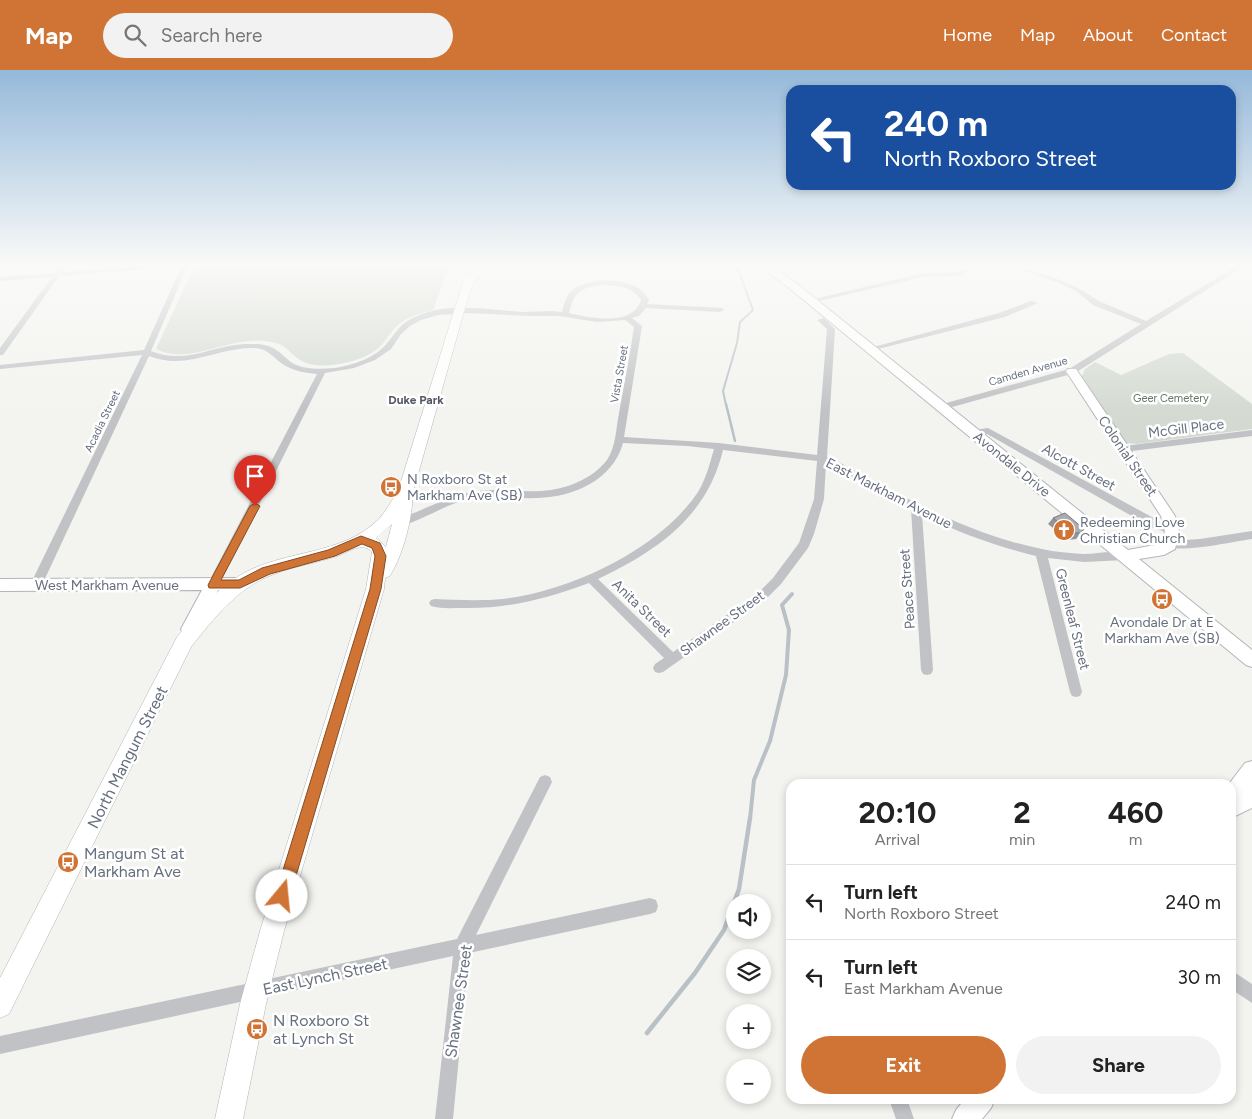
<!DOCTYPE html>
<html lang="en">
<head>
<meta charset="utf-8">
<style>
  :root { --surface:#fff; --page:#f2f2f2; --text:#222; --muted:#767676; --line:#e0e0e0; --accent:#d07435 }
  body { margin:0; font-family:Figtree,sans-serif; background:var(--page); color:var(--text); height:100vh; display:flex; flex-direction:column; font-size:19px; white-space:nowrap }
  * { box-sizing:border-box; margin:0 }
  p { font-size:16px; color:var(--muted) }
  .icon { flex:none; width:28px; height:28px; fill:none; stroke:currentColor; stroke-width:2; stroke-linecap:round; stroke-linejoin:round }
  .map { position:relative; flex:1; overflow:hidden }
  .drawer { position:absolute; left:786px; top:709px; width:450px; height:325px; display:flex; flex-direction:column; background:var(--surface); border-radius:15px; box-shadow:0 2px 8px #0003 }
  .drawer>* { flex:none }
  .banner { position:absolute; left:786px; top:15px; width:450px; height:105px; border-radius:15px; box-shadow:0 2px 8px #0003; background:#1a4fa0; color:#fff; overflow:hidden }
  .tools { position:absolute; left:726px; top:824px; display:grid; gap:10px }
  .tools a { display:grid; place-items:center; width:45px; height:45px; border-radius:50%; background:var(--surface); box-shadow:0 2px 8px #0003; font-size:25px }
  .pin { position:absolute; display:grid; place-items:center; width:42px; height:42px; color:#fff; margin:-51px -21px; border-radius:50% 50% 50% 0; rotate:-45deg; box-shadow:0 0 5px #0007 }
  .pin .icon { rotate:45deg }
  .me { position:absolute; width:55px; margin:-28px; rotate:17deg; stroke-linejoin:round; filter:drop-shadow(0 0 4px #0008) }
  .turn { display:flex; align-items:center; gap:18px; height:105px; padding:0 15px; font-size:22px }
  .turn .icon { width:65px; height:65px; stroke-width:2.5 }
  .turn b { display:block; font-size:35px; line-height:42px }
  .eta { display:flex; justify-content:space-evenly; align-items:center; height:85px; text-align:center }
  .eta b { font-size:30px; font-weight:700; line-height:35px }
  .button { display:flex; gap:10px; margin-top:auto; padding:10px 15px }
  .button a { flex:1; height:58px; border-radius:30px; background:var(--accent); color:#fff; font-size:20px; font-weight:700; line-height:58px; text-align:center }
  .button a+a { background:var(--page); color:var(--text) }
  ul { padding:0; list-style:none }
  li { display:flex; align-items:center; gap:15px; height:75px; padding:0 15px; border-top:1px solid var(--line) }
  li div { flex:1 }
  li b { display:block; font-size:19px }
  li em { font-style:normal }
  header { display:flex; align-items:center; gap:30px; box-sizing:border-box; height:70px; padding:0 25px; background:var(--accent); color:#fff }
  header strong { font-size:24px }
  nav { display:flex; gap:28px; margin-inline-start:auto; font-size:18px }
  .search { width:350px; height:45px; background:var(--page); display:flex; align-items:center; gap:12px; box-sizing:border-box; padding:0 18px; border-radius:28px; color:var(--muted); font-size:19px }
  .map>svg:first-child { display:block }
</style>
</head>
<body>
<header>
<strong>Map</strong>
<div class="search"><svg class="icon" aria-label="search" viewBox="0 0 24 24"><circle cx="10" cy="10" r="6"/><path d="M15 15l6 6"/></svg>Search here</div>
<nav><a>Home</a><a>Map</a><a>About</a><a>Contact</a></nav>
</header>
<div class="map">
<svg width="1252" height="1049" viewBox="0 0 1252 1049">
  <rect width="100%" height="100%" fill="#f3f4f0"/>
  <path fill="#d4dad2" d="M 195,195 L 449,195 L 433,240 C 421,243 409,246 399,254 C 392,260 389,266 384,272 C 376,283 361,289 348,292 C 333,296 313,298 300,290 C 284,279 287,273 264,271 C 227,267 190,296 156,279 Z
    M 1183,283 L 1252,334 L 1252,359 L 1137,374 L 1126,373 L 1081,308 L 1085,299 L 1095,292 L 1121,305 L 1169,284 Z"/>
  <g fill="none" stroke-linecap="round" stroke-linejoin="round">
    <path stroke="#b9c1c6" stroke-width="2" d="M 726,335 L 723,321 L 737,273 L 740,252 L 753,240 L 739,202 L 732,195"/>
    <path stroke="#b9c1c6" stroke-width="2.5" d="M 726,334 L 735,371"/>
    <path stroke="#b9c1c6" stroke-width="4" d="M 750,749 L 754,710 L 770,671 L 786,605 L 789,560 L 782,535 L 792,524"/>
    <path stroke="#b9c1c6" stroke-width="4.5" d="M 647,963 L 695,903 L 724,860 L 739,819 L 750,748"/>
    <g stroke="#b2b5ba" stroke-width="2">
      <path id="secondary" d="M 758,195 L 770,195 L 796,213 L 1128,480 L 1160,474 L 1163,472 L 1165,460 L 1161,446 L 1066,301 L 1068,299 L 1076,299 L 1175,446 L 1179,460 L 1175,479 L 1164,485 L 1139,489 L 1252,580 L 1252,597 L 1246,595 L 788,217 Z
        M 240,508 L 246,510 L 248,514 L 246,518 L 218,520 L 195,564 L 189,566 L 183,564 L 181,559 L 202,520 L 0,521 L 0,509 Z
        M 1252,691 L 1252,738 L 1231,748 L 1231,714 L 1229,714 L 1245,693 Z
        M 965,1029 L 995,1029 L 991,1038 L 982,1049 L 952,1049 L 956,1040 Z"/>
    </g>
    <g stroke="#b3b5b9" stroke-width="1">
      <path id="primary" d="M 476,195 L 486,195 L 482,205 L 474,211 L 469,224 L 413,422 C 412,450 404,482 390,506 L 385,508 L 384,519 L 284,861 L 266,934 L 243,1049 L 215,1049 L 240,934 L 260,861 L 366,519 L 372,482 C 362,471 349,482 337,486 C 316,493 295,496 274,504 C 238,517 214,548 191,577 L 9,944 L 0,948 L 0,908 L 177,567 C 196,543 216,518 244,503 C 286,480 342,485 378,450 C 386,442 391,431 398,421 L 464,209 L 473,201 ZM 392,454 L 386,477 L 376,468 Z"/>
    </g>
    <path fill="#c0c2c5" fill-rule="evenodd" d="M 61,195 L 67,195 L 62,202 L 148,195 L 177,195 L 174,197 L 59,206 L 3,285 L 0,285 L 0,278 L 52,207 L 0,211 L 0,207 L 55,203 Z
      M 182,195 L 188,195 L 151,281 C 186,295 210,276 244,274 C 255,274 267,273 276,280 C 283,284 287,290 294,294 C 307,300 322,299 335,298 C 353,295 376,288 388,272 C 395,264 399,256 409,250 C 443,230 487,240 524,242 C 537,242 549,240 562,242 C 564,234 566,226 571,221 C 587,208 618,208 635,216 C 642,219 645,224 649,230 L 647,234 L 723,238 L 724,240 L 720,242 L 646,238 L 639,246 L 632,248 L 642,256 L 624,367 L 719,373 L 817,385 L 827,259 L 817,250 L 824,248 L 835,259 L 827,387 L 833,389 C 900,425 966,464 1042,479 C 1055,482 1070,483 1083,484 C 1098,484 1115,479 1129,483 L 1130,486 L 1125,490 L 1084,492 L 1048,488 L 1082,622 L 1080,626 L 1076,627 L 1072,626 L 1070,622 L 1036,486 C 996,476 958,463 922,444 L 933,600 L 931,604 L 927,605 L 923,604 L 921,600 L 911,439 L 826,393 L 824,429 L 814,464 L 808,478 L 781,514 L 765,530 L 663,602 L 659,603 L 655,602 L 653,598 L 655,594 L 664,588 L 589,513 C 546,529 507,539 462,538 C 452,538 440,539 431,536 L 429,533 L 431,530 L 435,529 C 458,530 481,531 503,529 C 571,521 660,479 698,422 C 706,409 710,393 714,379 L 687,376 L 623,373 C 613,410 573,427 538,428 C 516,429 494,425 473,428 C 446,433 423,451 397,457 L 392,453 L 393,450 C 420,443 444,427 472,422 C 498,417 525,424 551,420 C 571,417 594,407 607,390 C 616,377 616,358 619,343 C 624,314 630,286 634,257 L 625,250 L 597,252 L 559,246 L 528,246 L 469,243 L 438,245 L 421,250 L 410,256 L 401,264 L 391,279 L 375,290 L 354,298 L 325,303 L 219,515 L 213,519 L 207,515 L 317,304 C 306,303 294,301 284,295 C 273,288 269,279 255,278 C 218,277 186,301 149,286 L 42,515 L 40,518 L 32,518 L 30,515 L 142,285 L 0,299 L 0,295 L 144,280 ZM 601,215 C 617,215 632,216 641,230 C 633,257 590,248 569,243 C 574,222 581,218 601,215 ZM 723,380 L 817,391 L 814,429 L 799,473 L 773,508 L 757,524 L 673,582 L 598,509 C 657,481 707,447 723,380 Z
      M 975,195 L 984,195 L 957,206 L 923,207 L 810,233 L 806,231 L 923,203 L 956,202 Z
      M 1006,195 L 1016,195 L 1063,211 L 1080,219 L 1099,231 L 1146,251 L 1238,195 L 1246,195 L 1075,303 L 945,339 L 939,339 L 939,335 L 1069,299 L 1141,254 L 1093,235 L 1076,221 L 1059,213 Z
      M 1031,231 L 1038,233 L 1005,247 L 870,281 L 866,279 L 999,243 Z
      M 988,358 L 1161,452 L 1176,457 L 1177,460 L 1172,464 L 1153,458 L 987,364 L 973,366 L 968,363 L 973,360 Z
      M 1252,360 L 1252,366 L 1124,382 L 1119,379 L 1124,376 Z
      M 1252,461 L 1252,469 C 1237,471 1173,485 1165,475 L 1170,471 L 1200,469 Z
      M 545,705 L 550,707 L 552,712 L 476,865 L 650,828 L 656,830 L 658,836 L 656,842 L 650,844 L 469,883 L 453,1049 L 435,1049 L 453,886 L 0,984 L 0,966 L 457,869 L 540,707 Z
      M 1231,900 L 1252,914 L 1252,933 L 1231,919 Z
      M 889,1029 L 907,1029 L 914,1049 L 896,1049 Z"/>
    <use href="#secondary" fill="#fff" fill-rule="evenodd"/>
    <use href="#primary" fill="#fff" fill-rule="evenodd"/>
  </g>
  <path fill="#91959a" d="M 1053,448 L 1084,459 L 1076,469 L 1068,470 L 1048,454 Z"/>
  <path fill="#a9adb3" stroke="#76797d" d="M 1065,443 L 1084,459 L 1081,463 L 1072,463 L 1053,448 Z"/>
  <linearGradient id="sky" x2="0" y2="1"><stop stop-color="#95b9da"/><stop offset="0.57" stop-color="#fafaf8"/><stop offset="1" stop-color="#fafaf8" stop-opacity="0"/></linearGradient>
  <rect width="1252" height="342" fill="url(#sky)"/>
  <path fill="#d07435" stroke="#874b22" d="M 255,433 L 260,436 L 221,510 L 239,510 L 262,498 L 328,480 L 361,466 L 380,473 L 386,486 L 381,519 L 290,826 L 288,831 L 282,833 L 277,831 L 275,826 L 370,519 L 375,486 L 372,478 L 362,474 L 335,486 L 270,504 L 240,518 L 209,518 L 208,515 L 250,436 Z"/>
  <defs>
    <g id="bus-disc" transform="scale(1.125)"><circle r="9.5" fill="#d07435" stroke="#fff"/><path d="M-5-6H5V4H4V6H2V4H-2V6H-4V4H-5ZM-3.5-4V0h7V-4ZM-3.5 1.2v1.5H-2V1.2ZM2 1.2v1.5H3.5V1.2Z" fill="#fff"/></g>
    <g id="church-disc" transform="scale(1.125)"><circle r="9.5" fill="#d07435" stroke="#fff"/><path d="M-1.2-6h2.4v3.5h3.3v2.4h-3.3V6h-2.4V-.1h-3.3v-2.4h3.3Z" fill="#fff"/></g>
  </defs>
  <g fill-rule="evenodd">
    <use href="#bus-disc" x="391" y="417"/>
    <use href="#church-disc" x="1064" y="460"/>
    <use href="#bus-disc" x="1162" y="529"/>
    <use href="#bus-disc" x="68" y="792"/>
    <use href="#bus-disc" x="257" y="959"/>
  </g>
  <g text-anchor="middle" stroke-width="5" stroke-linejoin="round" paint-order="stroke">
    <g font-size="11" fill="#666f7e" stroke="#fff">
      <text transform="translate(1028 301) rotate(-16)" y="4">Camden Avenue</text>
      <text transform="translate(619 304) rotate(-80)" y="4">Vista Street</text>
      <text transform="translate(102 351) rotate(-64)" y="4">Acadia Street</text>
    </g>
    <g font-size="11" fill="#647664" stroke="#fff">
      <text x="1171" y="332">Geer Cemetery</text>
    </g>
    <g font-size="12" font-weight="bold" fill="#535964" stroke="#fff">
      <text x="416" y="334">Duke Park</text>
    </g>
    <g font-size="14" fill="#666f7e" stroke="#fff">
      <text transform="translate(1186 358) rotate(-7)" y="5">McGill Place</text>
      <text transform="translate(1128 386) rotate(56)" y="5">Colonial Street</text>
      <text transform="translate(1012 394) rotate(39)" y="5">Avondale Drive</text>
      <text transform="translate(1079 397) rotate(29)" y="5">Alcott Street</text>
      <text transform="translate(889 423) rotate(27)" y="5">East Markham Avenue</text>
      <text x="107" y="520">West Markham Avenue</text>
      <text transform="translate(907 519) rotate(-94)" y="5">Peace Street</text>
      <text transform="translate(642 538) rotate(44)" y="5">Anita Street</text>
      <text transform="translate(1073 549) rotate(76)" y="5">Greenleaf Street</text>
      <text transform="translate(722 553) rotate(-36)" y="5">Shawnee Street</text>
    </g>
    <g font-size="14" fill="#666f7e" stroke="#fff" text-anchor="start">
      <text x="407" y="414">N Roxboro St at<tspan x="407" dy="16">Markham Ave (SB)</tspan></text>
      <text x="1080" y="457">Redeeming Love<tspan x="1080" dy="16">Christian Church</tspan></text>
      <text x="1162" y="557" text-anchor="middle">Avondale Dr at E<tspan x="1162" dy="16">Markham Ave (SB)</tspan></text>
    </g>
    <g font-size="16" fill="#666f7e" stroke="#fff">
      <text transform="translate(127 687) rotate(-63)" y="6">North Mangum Street</text>
      <text transform="translate(325 906) rotate(-12)" y="6">East Lynch Street</text>
      <text transform="translate(458 931) rotate(-82)" y="6">Shawnee Street</text>
    </g>
    <g font-size="16" fill="#666f7e" stroke="#fff" text-anchor="start">
      <text x="84" y="789">Mangum St at<tspan x="84" dy="18">Markham Ave</tspan></text>
      <text x="273" y="956">N Roxboro St<tspan x="273" dy="18">at Lynch St</tspan></text>
    </g>
  </g>
</svg>
<div class="tools">
<a><svg class="icon" aria-label="sound" viewBox="0 0 24 24"><path d="M4 9h4l5-4v14l-5-4H4zM17 9q2 3 0 6"/></svg></a>
<a><svg class="icon" aria-label="layers" viewBox="0 0 24 24"><path d="M12 4l9 5-9 5-9-5zM3 14l9 5 9-5"/></svg></a>
<a>+</a>
<a>−</a>
</div>
<div class="pin" style="left:255px;top:436px;background:#d93025"><svg class="icon" aria-label="arrive" viewBox="0 0 24 24"><path d="M6 21V4h12l-3 4 3 4H6"/></svg></div>
<svg class="me" style="left:282px;top:826px" viewBox="-20 -20 40 40"><circle r="19" fill="#fff"/><path d="M0-13L10 11 0 6-10 11z" fill="#d07435"/></svg>
<div class="banner">
<div class="turn"><svg class="icon" aria-label="left" viewBox="0 0 24 24"><path d="M17 20v-9H6M10 6l-5 5 5 5"/></svg><div><b>240 m</b>North Roxboro Street</div></div>
</div>
<section class="drawer">
<div class="eta">
<div><b>20:10</b><p>Arrival</p></div>
<div><b>2</b><p>min</p></div>
<div><b>460</b><p>m</p></div>
</div>
<ul>
<li><svg class="icon" aria-label="left" viewBox="0 0 24 24"><path d="M17 20v-9H6M10 6l-5 5 5 5"/></svg><div><b>Turn left</b><p>North Roxboro Street</p></div><em>240 m</em></li>
<li><svg class="icon" aria-label="left" viewBox="0 0 24 24"><path d="M17 20v-9H6M10 6l-5 5 5 5"/></svg><div><b>Turn left</b><p>East Markham Avenue</p></div><em>30 m</em></li>
</ul>
<div class="button"><a>Exit</a><a>Share</a></div>
</section>
</div>
</body>
</html>
